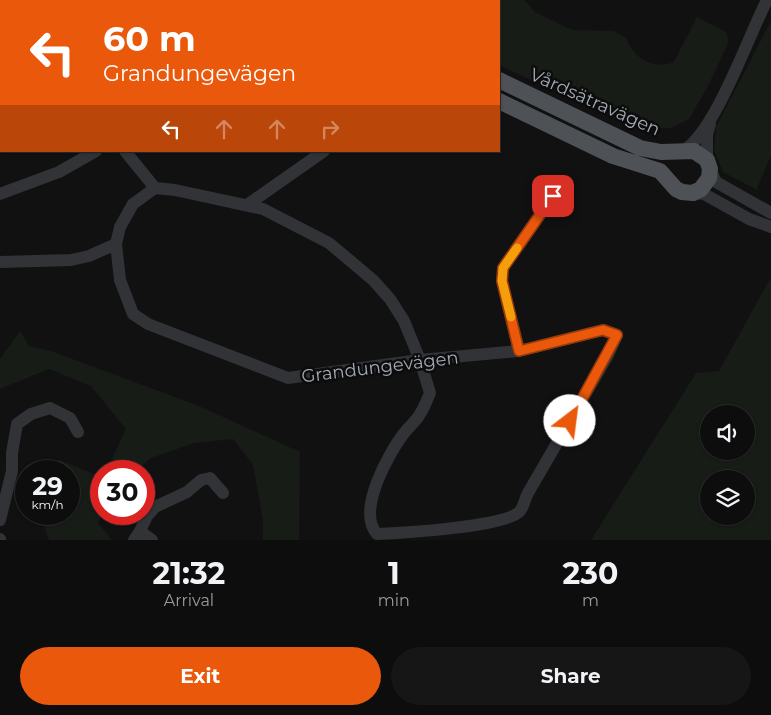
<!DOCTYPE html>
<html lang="en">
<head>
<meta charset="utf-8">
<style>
  :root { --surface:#0d0d0e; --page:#161617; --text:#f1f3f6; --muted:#9a9c9e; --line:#2d2d2e; --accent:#ea580c }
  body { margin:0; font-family:Montserrat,sans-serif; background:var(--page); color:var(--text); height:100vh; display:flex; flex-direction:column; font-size:19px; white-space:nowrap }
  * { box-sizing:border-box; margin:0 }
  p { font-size:16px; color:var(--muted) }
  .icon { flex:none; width:28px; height:28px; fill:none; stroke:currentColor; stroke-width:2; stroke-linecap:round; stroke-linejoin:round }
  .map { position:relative; height:540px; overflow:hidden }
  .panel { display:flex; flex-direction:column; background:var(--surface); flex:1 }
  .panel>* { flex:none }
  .hud { position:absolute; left:0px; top:0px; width:500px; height:152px; box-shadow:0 1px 4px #0004,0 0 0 1px var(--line); background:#ea580c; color:#fff; overflow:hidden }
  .controls { position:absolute; left:700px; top:405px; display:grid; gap:10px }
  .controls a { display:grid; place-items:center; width:55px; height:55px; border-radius:50%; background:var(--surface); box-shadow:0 1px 4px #0004,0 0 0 1px var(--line); font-size:25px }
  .speed { position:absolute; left:15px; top:460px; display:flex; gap:10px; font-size:25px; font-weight:700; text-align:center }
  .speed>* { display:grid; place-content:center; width:65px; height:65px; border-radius:50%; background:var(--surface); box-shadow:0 1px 4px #0004,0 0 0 1px var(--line); line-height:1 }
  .speed small { font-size:12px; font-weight:400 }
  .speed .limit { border:8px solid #d22; background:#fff; color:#111 }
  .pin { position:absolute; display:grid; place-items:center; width:42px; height:42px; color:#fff; margin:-21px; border-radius:10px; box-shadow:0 2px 8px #0006 }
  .me { position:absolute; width:55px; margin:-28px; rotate:30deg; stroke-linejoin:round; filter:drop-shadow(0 0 4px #0008) }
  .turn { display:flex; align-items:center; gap:18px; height:105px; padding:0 20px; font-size:22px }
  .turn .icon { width:65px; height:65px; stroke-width:2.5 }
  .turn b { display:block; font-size:35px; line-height:42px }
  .lanes { display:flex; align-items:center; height:48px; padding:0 20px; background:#0003; justify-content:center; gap:25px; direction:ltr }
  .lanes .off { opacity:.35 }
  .eta { display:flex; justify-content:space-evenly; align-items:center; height:85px; text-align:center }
  .eta b { font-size:30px; font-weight:700; line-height:35px }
  .action { display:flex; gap:10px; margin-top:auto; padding:10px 20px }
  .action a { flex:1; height:58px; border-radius:30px; background:var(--accent); color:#fff; font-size:20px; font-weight:700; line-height:58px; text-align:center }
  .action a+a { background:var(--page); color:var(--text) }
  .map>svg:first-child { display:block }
</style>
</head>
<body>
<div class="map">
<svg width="771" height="540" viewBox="0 0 771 540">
  <rect width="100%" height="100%" fill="#111112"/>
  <path fill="#171c17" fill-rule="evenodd" d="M 503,0 L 524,0 L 535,12 L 572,30 L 614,31 L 626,38 C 633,58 653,70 674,62 L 697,17 L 726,32 L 729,41 L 709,84 L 689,119 L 671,128 L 632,127 L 499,65 L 498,1 Z
    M 771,21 L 771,156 L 757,188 L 759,191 L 723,172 L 714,151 L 716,127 Z
    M 771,277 L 771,540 L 591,540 L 696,373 L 719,371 ZM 709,414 L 746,414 L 746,451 L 709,451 ZM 709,479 L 746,479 L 746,516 L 709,516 Z
    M 20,331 L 29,346 L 51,351 L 199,406 L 300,452 L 299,540 L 263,540 L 263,520 L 253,465 L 233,439 L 194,443 L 151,458 L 136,471 L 106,471 L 126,429 L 91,386 L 49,369 L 0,389 L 0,359 Z
    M 60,460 L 101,477 L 102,514 L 98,523 L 112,540 L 49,540 L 40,514 L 69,514 L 69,471 L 45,471 L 46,466 Z"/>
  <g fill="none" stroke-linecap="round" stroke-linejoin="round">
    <path stroke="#323337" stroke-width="12" d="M 103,0 L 103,1
      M 245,1 L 246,0
      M 262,1 L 263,0
      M 0,84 L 1,85
      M 125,151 L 155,188 L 133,204 L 120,227 L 116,244 L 120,280 L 133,314 L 148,324 L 288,378 L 420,360 L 519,351 L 603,330 L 617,335 L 608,355 L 528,493 C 525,498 524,506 520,511 C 507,527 401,533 377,534 C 356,511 389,452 405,432 C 410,426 416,421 420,414 C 424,408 427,400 430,393 L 420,360 L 404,321 L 390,299 L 373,280 L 329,243 L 263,209 L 175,190 L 155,188
      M 683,151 C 716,131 748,37 767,0
      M 707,160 L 707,135 L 710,124
      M 710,169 L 716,182 L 771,213
      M 693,193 L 704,194 L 749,219 L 771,227
      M 0,194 L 59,172 L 96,151
      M 247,205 L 324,151
      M 0,262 L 71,260 L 89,256 L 116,244
      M 519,351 L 502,281 L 503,268 L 553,196
      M 0,520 L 12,471 L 12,453 L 17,424 L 31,414 L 50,408 L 70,418 L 78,432
      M 140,531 L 147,516 L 155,507 L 187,492 L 201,480 L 210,478 L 223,493
      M 0,539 L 0,540
      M 134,540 L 140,531 L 152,540"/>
    <path stroke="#4e5155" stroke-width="16" d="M 295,0 L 297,1
      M 331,0 L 334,1
      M 499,80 L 640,148 L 661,152 L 694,151 L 707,160 L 710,169 L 709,178 L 701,189 L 693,193 L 682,192 L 676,189 L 660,171 L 613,156 L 499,101"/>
  </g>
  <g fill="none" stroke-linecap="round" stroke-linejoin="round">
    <g stroke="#983908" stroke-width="12">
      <path id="route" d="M 553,196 L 503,268 L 502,281 L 519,351 L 603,330 L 617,335 L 570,421"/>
    </g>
    <use href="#route" stroke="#ea580c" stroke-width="9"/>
    <path stroke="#f59e0b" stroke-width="9" d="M 511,317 L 502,281 L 503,268 L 517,248"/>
  </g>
  <g text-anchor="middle" stroke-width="5" stroke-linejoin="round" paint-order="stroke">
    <g font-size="18" fill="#a2a9b2" stroke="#0c0c0d">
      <text transform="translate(595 102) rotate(24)" y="6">Vårdsätravägen</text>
      <text transform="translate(380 367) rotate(-7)" y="6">Grandungevägen</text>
    </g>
  </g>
</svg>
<div class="controls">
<a><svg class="icon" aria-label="sound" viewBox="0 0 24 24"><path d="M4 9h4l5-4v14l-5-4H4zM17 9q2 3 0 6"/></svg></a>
<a><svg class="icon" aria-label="layers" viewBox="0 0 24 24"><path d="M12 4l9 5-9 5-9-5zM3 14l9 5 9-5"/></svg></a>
</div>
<div class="speed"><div>29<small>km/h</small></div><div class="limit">30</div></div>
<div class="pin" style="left:553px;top:196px;background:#d93025"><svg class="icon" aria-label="arrive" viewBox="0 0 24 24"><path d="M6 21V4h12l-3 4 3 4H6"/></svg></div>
<svg class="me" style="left:570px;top:421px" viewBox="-20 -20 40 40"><circle r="19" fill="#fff"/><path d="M0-13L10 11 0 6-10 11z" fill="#ea580c"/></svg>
<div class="hud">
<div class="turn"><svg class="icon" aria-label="left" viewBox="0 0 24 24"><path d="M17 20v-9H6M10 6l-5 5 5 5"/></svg><div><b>60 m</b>Grandungevägen</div></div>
<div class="lanes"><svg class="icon" aria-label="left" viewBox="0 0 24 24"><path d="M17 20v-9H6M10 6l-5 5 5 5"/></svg><svg class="icon off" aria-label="ahead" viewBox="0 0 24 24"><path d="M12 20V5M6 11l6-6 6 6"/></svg><svg class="icon off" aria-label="ahead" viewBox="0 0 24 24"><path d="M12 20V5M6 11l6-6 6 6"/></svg><svg class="icon off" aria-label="right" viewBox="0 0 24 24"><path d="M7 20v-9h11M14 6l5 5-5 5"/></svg></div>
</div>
</div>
<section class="panel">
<div class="eta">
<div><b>21:32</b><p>Arrival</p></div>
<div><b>1</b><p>min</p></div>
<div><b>230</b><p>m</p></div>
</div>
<div class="action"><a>Exit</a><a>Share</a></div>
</section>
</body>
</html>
